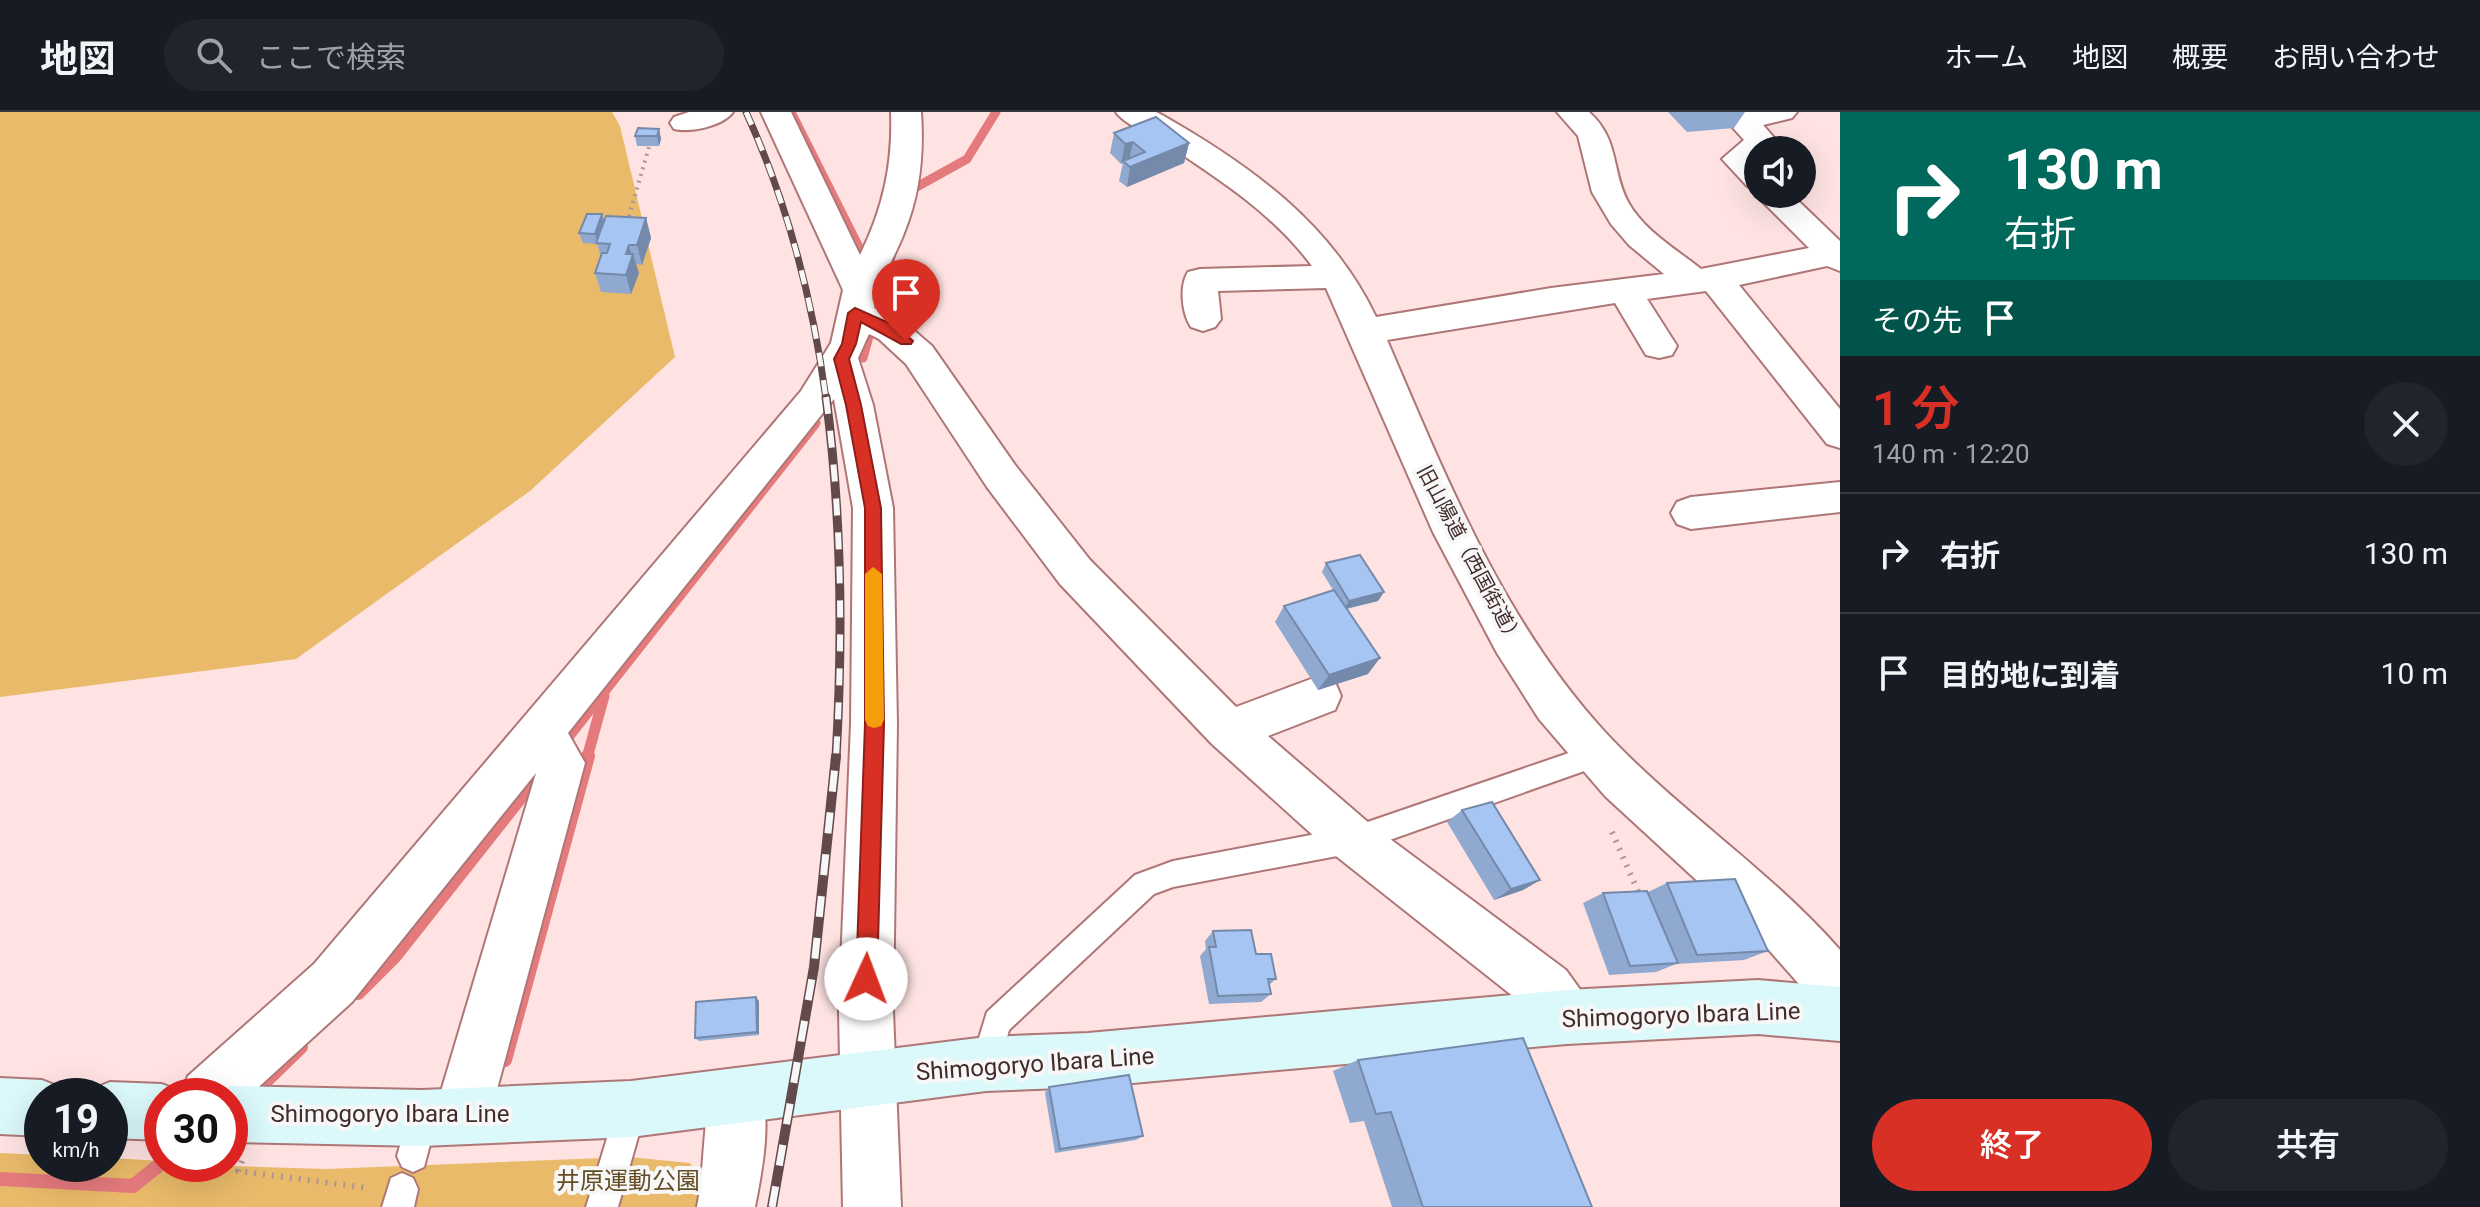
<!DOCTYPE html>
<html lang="ja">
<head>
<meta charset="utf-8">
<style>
  :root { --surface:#171b24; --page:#20242c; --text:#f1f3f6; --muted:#9ea1a6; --line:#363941; --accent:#d93025 }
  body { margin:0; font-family:Roboto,"Noto Sans JP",sans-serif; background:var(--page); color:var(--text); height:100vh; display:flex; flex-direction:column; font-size:30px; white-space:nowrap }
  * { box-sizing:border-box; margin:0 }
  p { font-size:26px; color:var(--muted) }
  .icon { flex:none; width:44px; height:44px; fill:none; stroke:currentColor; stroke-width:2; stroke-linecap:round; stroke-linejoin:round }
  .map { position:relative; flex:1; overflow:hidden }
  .sheet { display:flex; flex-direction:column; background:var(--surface); width:640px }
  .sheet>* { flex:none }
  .hud { background:#00695c; color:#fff; overflow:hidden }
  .buttons { position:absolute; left:1744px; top:24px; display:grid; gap:16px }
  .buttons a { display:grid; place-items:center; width:72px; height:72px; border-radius:50%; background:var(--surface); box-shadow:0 8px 32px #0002; font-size:40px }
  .speed { position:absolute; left:24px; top:966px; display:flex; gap:16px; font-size:40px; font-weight:700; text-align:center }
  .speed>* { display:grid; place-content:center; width:104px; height:104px; border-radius:50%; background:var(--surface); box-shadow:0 8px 32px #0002; line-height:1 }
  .speed small { font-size:20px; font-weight:400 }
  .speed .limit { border:12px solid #d22; background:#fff; color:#111 }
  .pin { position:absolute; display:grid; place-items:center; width:68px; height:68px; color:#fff; margin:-82px -34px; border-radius:50% 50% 50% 0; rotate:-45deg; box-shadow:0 0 8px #0007 }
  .pin .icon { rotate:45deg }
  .me { position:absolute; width:88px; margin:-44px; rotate:2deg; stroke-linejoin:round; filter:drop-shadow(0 0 6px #0008) }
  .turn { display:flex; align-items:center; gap:28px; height:168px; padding:0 32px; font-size:36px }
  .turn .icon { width:104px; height:104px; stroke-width:2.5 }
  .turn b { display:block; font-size:56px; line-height:68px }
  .then { display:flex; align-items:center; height:76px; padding:0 32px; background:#0003; gap:16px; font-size:30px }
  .round { display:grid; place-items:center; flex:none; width:84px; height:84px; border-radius:42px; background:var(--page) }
  .overview { display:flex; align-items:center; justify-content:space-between; height:136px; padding:0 32px }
  h1 { font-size:48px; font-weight:600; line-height:60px; color:var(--accent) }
  .button { display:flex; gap:16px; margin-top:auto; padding:16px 32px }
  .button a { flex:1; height:92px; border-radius:48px; background:var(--accent); color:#fff; font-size:32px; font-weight:600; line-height:92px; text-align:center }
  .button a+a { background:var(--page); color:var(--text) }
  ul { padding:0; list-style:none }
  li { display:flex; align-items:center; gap:24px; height:120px; padding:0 32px; border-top:2px solid var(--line) }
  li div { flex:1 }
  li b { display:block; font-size:30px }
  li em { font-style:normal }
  header { display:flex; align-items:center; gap:48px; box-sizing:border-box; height:112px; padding:0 40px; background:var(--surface); border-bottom:2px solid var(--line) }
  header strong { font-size:38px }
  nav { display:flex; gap:44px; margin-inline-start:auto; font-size:28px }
  .search { width:560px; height:72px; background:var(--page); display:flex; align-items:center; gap:20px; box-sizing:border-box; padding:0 28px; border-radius:44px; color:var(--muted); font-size:30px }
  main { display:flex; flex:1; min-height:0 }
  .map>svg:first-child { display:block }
</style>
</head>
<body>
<header>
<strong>地図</strong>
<div class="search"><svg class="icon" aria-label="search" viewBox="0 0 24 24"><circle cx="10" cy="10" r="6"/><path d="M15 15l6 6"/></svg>ここで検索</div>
<nav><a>ホーム</a><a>地図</a><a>概要</a><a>お問い合わせ</a></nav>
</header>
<main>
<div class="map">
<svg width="1840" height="1095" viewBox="0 0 1840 1095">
  <rect width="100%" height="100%" fill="#fee3e2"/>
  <path fill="#e9ba6a" d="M 0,0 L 612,0 L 620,14 L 675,245 L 530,379 L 296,547 L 0,585 Z
    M 0,1041 L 42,1043 L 42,1052 L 110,1052 L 110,1046 L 162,1049 L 162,1052 L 326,1057 L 629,1045 L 690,1051 L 703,1075 L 700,1095 L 0,1095 Z"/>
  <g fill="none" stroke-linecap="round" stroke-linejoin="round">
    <path stroke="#e57a7d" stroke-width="9" d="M 791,0 L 862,141
      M 910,86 L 913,77 L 967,47 L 996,0
      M 863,246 L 891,145"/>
    <path stroke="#e57a7d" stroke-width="11" d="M 561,634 L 815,311
      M 587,646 L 604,584"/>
    <path stroke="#e57a7d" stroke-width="14" d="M 358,881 L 395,844 L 542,658
      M 505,948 L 588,644
      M 266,969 L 301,935
      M 0,1067 L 133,1074 L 158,1054"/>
    <g stroke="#af7676" stroke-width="4">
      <path id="lane" d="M 1595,632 L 1604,636 L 1608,644 L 1604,652 L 1353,741 L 1173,775 L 1154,782 L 1009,918 L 997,963 L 986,967 L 975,963 L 971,952 L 987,900 L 1135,763 L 1173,749 L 1353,715 Z
        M 631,982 L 642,986 L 646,997 L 618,1095 L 586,1095 L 616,997 L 620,986 Z
        M 422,991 L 433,995 L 437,1006 L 424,1055 L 413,1060 L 402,1055 L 397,1044 L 411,995 Z
        M 402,1061 L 413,1066 L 418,1077 L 414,1095 L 382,1095 L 391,1066 Z"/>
    </g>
    <g stroke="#af7676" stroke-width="4">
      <path id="street" d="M 689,0 L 733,0 C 723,14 690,21 674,17 L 670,11 L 674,5 Z
        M 761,0 L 791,0 L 860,143 C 883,97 893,52 891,0 L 921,0 C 924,42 920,82 904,121 C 894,147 879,169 874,196 L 903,209 L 932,234 L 1015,353 L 1090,448 L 1236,595 L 1319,564 L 1335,570 L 1341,584 L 1335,598 L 1268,624 L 1370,712 L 1566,858 L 1586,886 L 1594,905 L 1586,924 L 1567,932 L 1548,924 L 1528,896 L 1336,744 L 1212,632 L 1060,472 L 987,375 L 906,252 L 879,227 L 869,222 L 858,246 L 873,293 L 893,396 L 897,612 L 893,899 L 901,1095 L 843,1095 L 839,899 L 851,612 L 853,396 L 834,287 L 568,621 L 585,651 L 490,1003 L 482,1023 L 462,1031 L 442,1023 L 434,1003 L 536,661 L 352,890 L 230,1001 L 230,984 L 180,984 L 188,964 L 314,852 L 801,279 L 831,231 L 843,178 Z
        M 1116,0 L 1156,0 L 1162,3 C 1251,54 1331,111 1376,205 L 1551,176 L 1664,162 L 1629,133 L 1611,112 L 1592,80 L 1578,24 L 1557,0 L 1589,0 C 1620,28 1611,58 1628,90 C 1644,119 1676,137 1701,157 L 1809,136 L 1762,89 L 1757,82 L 1758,81 L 1791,82 L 1840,129 L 1840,159 L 1827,154 L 1739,173 L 1840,297 L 1840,336 L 1827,332 L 1706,179 L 1647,187 L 1677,234 L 1672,243 L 1659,246 L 1646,243 L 1615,191 L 1387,228 C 1445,363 1503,509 1604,619 C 1677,698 1769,757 1840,838 L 1840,904 L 1821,897 L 1754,821 L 1605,684 L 1539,607 L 1497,541 L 1433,420 L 1326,176 L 1218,179 L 1221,207 L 1215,215 L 1203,219 L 1191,215 C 1182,202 1179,174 1188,160 L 1200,157 L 1312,154 C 1273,101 1217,66 1163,30 C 1149,21 1125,13 1116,0 Z
        M 1742,0 L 1797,0 L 1792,6 L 1763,13 L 1777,29 L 1769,38 L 1758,38 L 1758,77 L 1747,74 L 1722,47 L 1744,28 L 1727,9 L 1731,3 Z
        M 1840,370 L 1840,400 L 1691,417 L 1677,412 L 1671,401 L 1677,390 L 1691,385 Z
        M 737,956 L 757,964 C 773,1003 763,1054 755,1095 L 697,1095 C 706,1053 701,1003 717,964 Z"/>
    </g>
    <g stroke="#af7676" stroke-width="4">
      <path id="secondary" d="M 1758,868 L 1840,875 L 1840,929 L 1758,922 L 1567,932 L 1088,975 L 986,979 L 631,1025 L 422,1034 L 230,1030 L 230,984 L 209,984 L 230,974 L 422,978 L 631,969 L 986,925 L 1088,921 L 1567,878 Z
        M 0,966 L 42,968 L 62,976 L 65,984 L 42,984 L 42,1024 L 0,1022 Z
        M 110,970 L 162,972 L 182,980 L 183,984 L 162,984 L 162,1028 L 110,1026 L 110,984 L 88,984 L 90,978 Z"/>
    </g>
    <path stroke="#af9595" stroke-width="4" stroke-dasharray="2 5" stroke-linecap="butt" d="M 627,111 L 651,28"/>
    <path stroke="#af9595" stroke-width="6" stroke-dasharray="2 7" stroke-linecap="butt" d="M 1612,720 L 1640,784
      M 242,1049 L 238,1059 L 368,1076"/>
    <use href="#lane" fill="#fff" fill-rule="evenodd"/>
    <use href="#street" fill="#fff" fill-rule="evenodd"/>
    <use href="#secondary" fill="#dbf8fa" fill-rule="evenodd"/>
    <g stroke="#624a4a" stroke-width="7">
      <path id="rail-far2" d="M 746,0 C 787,90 813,189 826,287"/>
    </g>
    <g stroke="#624a4a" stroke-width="9">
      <path id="rail-far1" d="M 826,285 C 842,405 843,525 836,646"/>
    </g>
    <g stroke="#624a4a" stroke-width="10">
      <path id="rail" d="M 772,1095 L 814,855 L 836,644"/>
    </g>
    <use href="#rail-far2" stroke="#f7f7f7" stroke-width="5" stroke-dasharray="14" stroke-linecap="butt"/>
    <use href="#rail-far1" stroke="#f7f7f7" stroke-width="6" stroke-dasharray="17" stroke-linecap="butt"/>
    <use href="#rail" stroke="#f7f7f7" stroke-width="7" stroke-dasharray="21" stroke-linecap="butt"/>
  </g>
  <path fill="#90a9d1" d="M 1668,0 L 1745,0 L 1734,16 L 1687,20 Z
    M 659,17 L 661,27 L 659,34 L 637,34 L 635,24 Z
    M 1114,21 L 1189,31 L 1184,51 L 1127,75 L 1119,69 L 1123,51 L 1121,52 L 1110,41 Z
    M 602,102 L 604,110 L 646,106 L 651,126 L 642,153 L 636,152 L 639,161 L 631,182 L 601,180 L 595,161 L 601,144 L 597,132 L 583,131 L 579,121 Z
    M 1326,451 L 1384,480 L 1378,489 L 1347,497 L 1368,562 L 1318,578 L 1275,510 L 1284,494 L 1333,478 L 1322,460 Z
    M 1462,698 L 1540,768 L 1523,778 L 1494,788 L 1447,710 Z
    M 1667,771 L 1768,839 L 1744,848 L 1676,852 L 1656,860 L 1609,863 L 1583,791 L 1603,781 L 1648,780 Z
    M 1213,819 L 1256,842 L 1276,867 L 1269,873 L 1271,882 L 1261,890 L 1209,892 L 1200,844 L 1206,837 L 1205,829 Z
    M 759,889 L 759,923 L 699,929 L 695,926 Z
    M 1358,948 L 1592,1095 L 1392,1095 L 1364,1009 L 1350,1011 L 1333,959 Z
    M 1049,975 L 1143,1024 L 1136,1028 L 1055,1041 L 1045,981 Z"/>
  <path fill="#758aaa" d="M 659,17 L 661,27 L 659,34 L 657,24 Z
    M 1133,30 L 1129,49 L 1123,49 L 1121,52 L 1125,32 Z
    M 1189,31 L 1184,51 L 1127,75 L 1130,55 Z
    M 602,102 L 605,112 L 598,132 L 595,122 Z
    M 646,106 L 651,126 L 642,153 L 637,133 Z
    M 629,133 L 632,145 L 633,142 L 639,161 L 631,182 L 626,163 L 626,142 Z
    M 1384,480 L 1378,489 L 1344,497 L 1349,489 Z
    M 1380,546 L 1368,562 L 1318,578 L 1329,563 Z
    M 1540,768 L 1523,778 L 1494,788 L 1511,777 Z
    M 756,885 L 759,889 L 759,923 L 757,920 Z"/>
  <path fill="#a7c5f3" stroke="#758aaa" stroke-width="2" d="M 1156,5 L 1189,31 L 1130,55 L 1123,49 L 1145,40 L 1133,30 L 1125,32 L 1114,21 Z
    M 638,16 L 659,17 L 657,24 L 635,24 Z
    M 587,102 L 602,102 L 595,122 L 579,121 Z
    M 606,104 L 646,106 L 637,133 L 629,133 L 626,142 L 633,142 L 626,163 L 595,161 L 602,141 L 607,141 L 610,132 L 596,131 Z
    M 1360,443 L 1384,480 L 1349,489 L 1326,451 Z
    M 1334,478 L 1380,546 L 1329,563 L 1284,494 Z
    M 1492,690 L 1540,768 L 1511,777 L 1462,698 Z
    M 1735,767 L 1768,839 L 1697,843 L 1667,771 Z
    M 1647,779 L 1678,851 L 1630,854 L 1603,781 Z
    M 1251,818 L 1256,842 L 1271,842 L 1276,867 L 1268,867 L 1271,882 L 1218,884 L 1209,835 L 1216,835 L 1213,819 Z
    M 756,885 L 757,920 L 695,926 L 696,890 Z
    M 1523,926 L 1592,1095 L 1423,1095 L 1391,1000 L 1376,1002 L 1358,948 Z
    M 1129,963 L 1143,1024 L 1060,1037 L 1049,975 Z"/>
  <path fill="#d93025" stroke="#8d1f18" stroke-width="2" d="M 855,196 L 896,214 L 913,229 L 911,232 L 901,232 L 861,210 L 856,232 L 849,247 L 861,293 L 881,396 L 884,612 L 877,867 L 874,875 L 866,878 L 859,875 L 856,867 L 865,612 L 865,396 L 846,293 L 834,247 L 842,232 L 848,201 Z"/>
  <path fill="#f59e0b" d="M 873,455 L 882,462 L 884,608 L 881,614 L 874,616 L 868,614 L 865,608 L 865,462 Z"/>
  <g text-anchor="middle" stroke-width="8" stroke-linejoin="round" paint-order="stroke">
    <g font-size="20" fill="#432b2b" stroke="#f7f7f7">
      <text transform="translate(1470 443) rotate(62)" y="7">旧山陽道（西国街道）</text>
    </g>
    <g font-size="24" fill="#432b2b" stroke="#f7f7f7">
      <text transform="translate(1681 903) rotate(-2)" y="8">Shimogoryo Ibara Line</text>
      <text transform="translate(1035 952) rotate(-4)" y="8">Shimogoryo Ibara Line</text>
      <text x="390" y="1010">Shimogoryo Ibara Line</text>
    </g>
    <g font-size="24" fill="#654d25" stroke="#f7f7f7">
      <text x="628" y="1077">井原運動公園</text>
    </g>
  </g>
</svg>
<div class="buttons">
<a><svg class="icon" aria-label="sound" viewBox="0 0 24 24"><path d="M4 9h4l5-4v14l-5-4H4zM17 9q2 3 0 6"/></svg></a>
</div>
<div class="speed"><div>19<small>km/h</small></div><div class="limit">30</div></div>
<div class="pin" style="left:906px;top:229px;background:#d93025"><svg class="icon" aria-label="arrive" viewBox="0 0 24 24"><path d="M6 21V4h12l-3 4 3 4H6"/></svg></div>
<svg class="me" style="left:866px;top:867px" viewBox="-20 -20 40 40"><circle r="19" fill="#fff"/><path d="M0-13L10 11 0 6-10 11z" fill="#d93025"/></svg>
</div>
<section class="sheet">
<div class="hud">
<div class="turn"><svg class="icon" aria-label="right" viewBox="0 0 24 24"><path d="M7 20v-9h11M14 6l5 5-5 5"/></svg><div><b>130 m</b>右折</div></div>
<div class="then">その先<svg class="icon" aria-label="arrive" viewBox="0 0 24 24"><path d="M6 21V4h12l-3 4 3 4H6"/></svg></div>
</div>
<div class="overview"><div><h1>1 分</h1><p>140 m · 12:20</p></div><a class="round"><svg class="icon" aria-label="close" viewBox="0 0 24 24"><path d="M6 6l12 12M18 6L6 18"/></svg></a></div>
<ul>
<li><svg class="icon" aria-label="right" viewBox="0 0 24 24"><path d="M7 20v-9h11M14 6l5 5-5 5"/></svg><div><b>右折</b></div><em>130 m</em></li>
<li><svg class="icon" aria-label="arrive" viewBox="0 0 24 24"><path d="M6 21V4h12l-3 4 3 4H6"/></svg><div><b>目的地に到着</b></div><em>10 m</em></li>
</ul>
<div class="button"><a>終了</a><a>共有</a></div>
</section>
</main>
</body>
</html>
